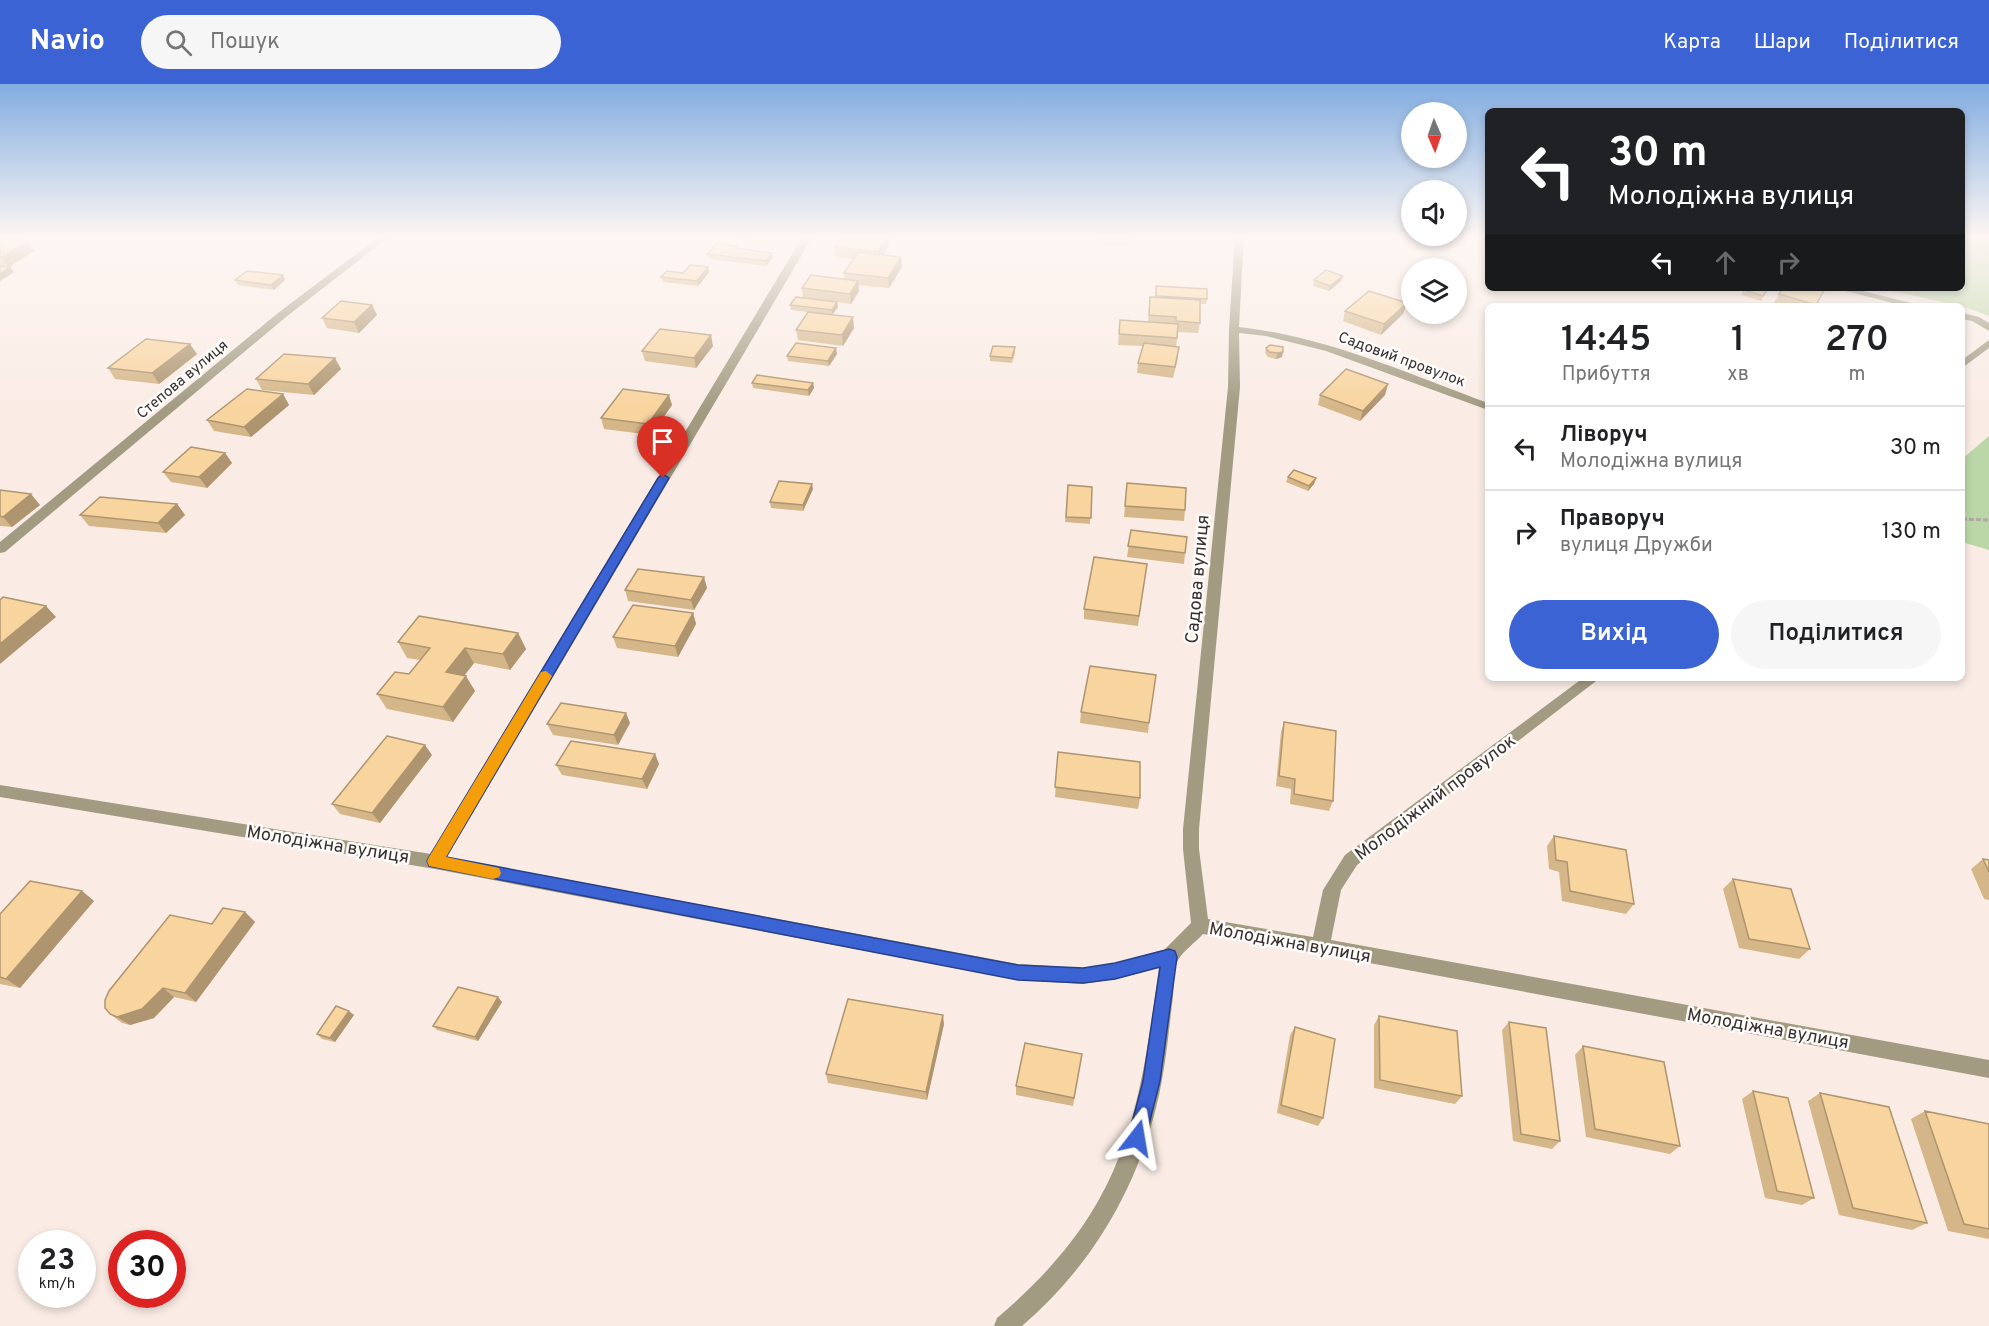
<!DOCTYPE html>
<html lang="uk">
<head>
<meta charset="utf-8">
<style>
  :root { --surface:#fff; --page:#f6f6f6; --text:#202124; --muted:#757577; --line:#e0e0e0; --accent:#3c63d4 }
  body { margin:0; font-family:Overpass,sans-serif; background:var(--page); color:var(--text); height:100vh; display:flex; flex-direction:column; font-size:22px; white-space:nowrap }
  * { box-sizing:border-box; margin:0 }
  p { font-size:20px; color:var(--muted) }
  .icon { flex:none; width:33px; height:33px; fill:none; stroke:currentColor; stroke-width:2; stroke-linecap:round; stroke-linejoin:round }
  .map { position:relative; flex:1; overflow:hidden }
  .details { position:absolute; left:1485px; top:219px; width:480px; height:378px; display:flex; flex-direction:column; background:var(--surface); border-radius:9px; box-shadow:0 3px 9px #0003 }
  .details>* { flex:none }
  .hud { position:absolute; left:1485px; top:24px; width:480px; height:183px; border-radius:9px; box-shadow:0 3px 9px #0003; background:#202124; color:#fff; overflow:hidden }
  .needle { width:39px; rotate:178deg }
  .buttons { position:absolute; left:1401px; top:18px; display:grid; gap:12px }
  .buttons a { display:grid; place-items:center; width:66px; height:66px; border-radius:50%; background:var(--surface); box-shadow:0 3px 9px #0003; font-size:30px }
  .speed { position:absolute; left:18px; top:1146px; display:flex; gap:12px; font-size:30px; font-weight:700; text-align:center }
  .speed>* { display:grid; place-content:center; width:78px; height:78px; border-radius:50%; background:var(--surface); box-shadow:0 3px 9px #0003; line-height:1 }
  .speed small { font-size:15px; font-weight:400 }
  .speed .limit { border:9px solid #d22; background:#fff; color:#111 }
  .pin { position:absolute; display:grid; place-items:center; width:51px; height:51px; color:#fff; margin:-62px -26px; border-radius:50% 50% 50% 0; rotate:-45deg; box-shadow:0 0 6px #0007 }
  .pin .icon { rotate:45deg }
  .me { position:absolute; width:66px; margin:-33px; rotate:14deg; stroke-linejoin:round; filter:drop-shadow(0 0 4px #0008) }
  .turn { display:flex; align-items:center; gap:21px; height:126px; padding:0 24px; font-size:27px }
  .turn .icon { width:78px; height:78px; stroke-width:2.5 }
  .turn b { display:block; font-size:42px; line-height:51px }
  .lanes { display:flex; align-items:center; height:57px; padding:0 24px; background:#0003; justify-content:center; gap:30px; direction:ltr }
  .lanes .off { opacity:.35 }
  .eta { display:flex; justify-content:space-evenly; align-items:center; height:102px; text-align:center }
  .eta b { font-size:36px; font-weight:600; line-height:42px }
  .button { display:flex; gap:12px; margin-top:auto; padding:12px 24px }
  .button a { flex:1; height:69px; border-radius:36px; background:var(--accent); color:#fff; font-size:24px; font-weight:600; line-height:69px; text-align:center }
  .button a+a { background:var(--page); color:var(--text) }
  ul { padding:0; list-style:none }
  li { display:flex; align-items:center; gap:18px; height:84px; padding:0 24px; border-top:2px solid var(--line) }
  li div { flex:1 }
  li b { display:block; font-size:22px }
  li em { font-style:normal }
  header { display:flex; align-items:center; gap:36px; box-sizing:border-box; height:84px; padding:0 30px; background:var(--accent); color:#fff }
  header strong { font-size:28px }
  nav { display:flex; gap:33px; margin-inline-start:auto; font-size:21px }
  .search { width:420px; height:54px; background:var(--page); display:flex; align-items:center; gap:15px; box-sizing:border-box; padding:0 21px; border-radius:33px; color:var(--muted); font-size:22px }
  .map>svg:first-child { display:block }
</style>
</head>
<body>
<header>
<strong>Navio</strong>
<div class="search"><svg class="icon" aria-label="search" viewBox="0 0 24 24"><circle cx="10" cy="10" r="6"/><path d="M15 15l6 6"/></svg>Пошук</div>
<nav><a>Карта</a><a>Шари</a><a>Поділитися</a></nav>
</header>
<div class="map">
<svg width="1989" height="1242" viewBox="0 0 1989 1242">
  <rect width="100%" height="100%" fill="#faece5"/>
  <path fill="#bbd7a7" d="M 1962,152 L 1989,152 L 1989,232 L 1962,222 L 1878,204 L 1962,204 Z
    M 1989,352 L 1989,466 L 1962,458 L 1962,375 Z"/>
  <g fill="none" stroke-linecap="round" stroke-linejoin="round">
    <path stroke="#b2a7a2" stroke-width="3" stroke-dasharray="5 2" stroke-linecap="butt" d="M 1962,435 L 1989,436"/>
    <path fill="#a29b82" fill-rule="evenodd" d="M 380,152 L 390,152 L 286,233 L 5,468 L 0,469 L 0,458 L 278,229 Z
      M 803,152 L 813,152 L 447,773 L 1018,880 L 1083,884 L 1115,879 L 1164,866 L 1191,839 L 1183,765 L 1183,745 L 1228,303 L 1229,245 L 1235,152 L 1244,152 L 1239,243 C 1327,253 1406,289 1488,319 L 1488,326 L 1326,267 L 1266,252 L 1239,249 L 1240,303 L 1199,745 L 1199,765 L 1208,835 L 1313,853 L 1323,806 L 1345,771 L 1583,594 L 1600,594 L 1357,781 L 1341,806 L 1331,856 L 1989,976 L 1989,994 L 1321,870 L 1203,850 C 1196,858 1183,867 1178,876 C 1173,885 1174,902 1173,912 C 1169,945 1166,979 1159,1011 C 1139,1102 1093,1181 1022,1242 L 994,1242 L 997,1234 C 1123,1127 1138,1040 1159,884 L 1115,895 L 1083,900 L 1018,896 L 435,785 L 0,713 L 0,701 L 431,770 Z
      M 1833,204 L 1851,204 L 1923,222 L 1905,222 Z
      M 1962,229 L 1979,233 L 1989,239 L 1989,247 L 1972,237 L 1962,235 Z
      M 1989,256 L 1989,264 L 1962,284 L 1962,276 Z"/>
  </g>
  <path fill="#d5b688" d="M 728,152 L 749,152 L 746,155 L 729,153 Z
    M 843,152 L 902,152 L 900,154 L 890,153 L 890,159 L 883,171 L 901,173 L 902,183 L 889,204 L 859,201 L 859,207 L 851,220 L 837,218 L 838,223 L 832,231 L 854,244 L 843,262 L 798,256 L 796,246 L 808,228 L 791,226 L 790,221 L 803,214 L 802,204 L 844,195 L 844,189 L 853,175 L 836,173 L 835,163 Z
    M 1128,152 L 1127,162 L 1096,160 L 1097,155 Z
    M 0,154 L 34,167 L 9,183 L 0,182 Z
    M 737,165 L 772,169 L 773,174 L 766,182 L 709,175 L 707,170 Z
    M 708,183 L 709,188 L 698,202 L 663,198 L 661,193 Z
    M 283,191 L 285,196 L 274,206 L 238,201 L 235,196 Z
    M 1314,196 L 1341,197 L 1329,207 L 1313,202 Z
    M 1156,202 L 1207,215 L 1206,220 L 1200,220 L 1200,239 L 1198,249 L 1178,248 L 1176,263 L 1178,274 L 1173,294 L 1137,289 L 1138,279 L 1143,262 L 1118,261 L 1120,236 L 1148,238 L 1150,213 L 1155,213 Z
    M 1745,204 L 1768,204 L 1761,217 L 1741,211 Z
    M 1783,204 L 1816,221 L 1815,222 L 1778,222 L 1773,220 Z
    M 1407,219 L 1403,230 L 1381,251 L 1343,237 L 1345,227 Z
    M 372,221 L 377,231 L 359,249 L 327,244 L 322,234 Z
    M 713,262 L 696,284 L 645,277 L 642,267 Z
    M 1015,263 L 1015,269 L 1012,279 L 990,277 L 990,272 Z
    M 1266,264 L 1282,273 L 1276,275 L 1268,273 L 1265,269 Z
    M 197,270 L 159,300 L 115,295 L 108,284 Z
    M 837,270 L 829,282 L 788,277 L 787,272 Z
    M 341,285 L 314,311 L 262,306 L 256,295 Z
    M 752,299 L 813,299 L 814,304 L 809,312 L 753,304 Z
    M 1388,300 L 1385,311 L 1360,337 L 1318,321 L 1320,311 Z
    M 283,310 L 289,321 L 251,353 L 214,347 L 207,336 Z
    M 672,321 L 651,351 L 604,345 L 601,334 Z
    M 225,369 L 232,379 L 207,404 L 171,398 L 163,388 Z
    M 1288,393 L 1316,394 L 1314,400 L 1308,407 L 1286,398 Z
    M 1127,399 L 1185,426 L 1184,437 L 1124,433 Z
    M 1068,401 L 1092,403 L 1090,440 L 1065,438 Z
    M 813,405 L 803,427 L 771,424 L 770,418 Z
    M 0,406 L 40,421 L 12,443 L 0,442 Z
    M 177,420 L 185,431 L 166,449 L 89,442 L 80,431 Z
    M 1131,446 L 1185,469 L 1184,480 L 1127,473 Z
    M 1147,480 L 1138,542 L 1084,535 L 1084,525 Z
    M 707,504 L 694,526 L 628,517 L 625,506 Z
    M 693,529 L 696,540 L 678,573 L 617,564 L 613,553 Z
    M 518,549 L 526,565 L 510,586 L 474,579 L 464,591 L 475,607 L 453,638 L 387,625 L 377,610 L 409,590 L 420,576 L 407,574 L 398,558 Z
    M 1081,628 L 1149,639 L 1148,649 L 1080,639 Z
    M 1284,638 L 1333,717 L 1329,727 L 1290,720 L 1291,705 L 1276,702 L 1281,648 Z
    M 630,639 L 618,661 L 553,651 L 547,640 Z
    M 1058,668 L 1140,714 L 1138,725 L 1055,713 Z
    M 655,670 L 659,680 L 647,705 L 562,691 L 556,681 Z
    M 432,671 L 380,739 L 340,730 L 332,720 Z
    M 1554,752 L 1634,820 L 1626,830 L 1562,817 L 1559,788 L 1549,785 L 1547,762 Z
    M 1983,775 L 1989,788 L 1989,816 L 1984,815 L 1971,785 Z
    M 1733,795 L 1810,865 L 1799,875 L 1739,864 L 1723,805 Z
    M 82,807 L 94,817 L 20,904 L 0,900 L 0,830 Z
    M 245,828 L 255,838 L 196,918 L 174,913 L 154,934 L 130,941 L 122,939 L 110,930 L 212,840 Z
    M 502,918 L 478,957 L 437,946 L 433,942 Z
    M 354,931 L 335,958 L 322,955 L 317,950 Z
    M 1379,932 L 1462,1012 L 1455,1020 L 1374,1004 L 1374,941 Z
    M 1509,938 L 1560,1057 L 1552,1065 L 1513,1057 L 1502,946 Z
    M 944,940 L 927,1016 L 828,999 L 826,990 Z
    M 1295,943 L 1323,1034 L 1318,1042 L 1277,1029 L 1290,951 Z
    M 1583,962 L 1680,1062 L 1670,1070 L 1586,1053 L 1575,971 Z
    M 1082,970 L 1073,1022 L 1016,1011 L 1016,1002 Z
    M 1753,1007 L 1814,1114 L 1802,1121 L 1765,1114 L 1742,1015 Z
    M 1820,1009 L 1927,1139 L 1912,1146 L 1839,1131 L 1808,1017 Z
    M 1925,1027 L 1989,1040 L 1989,1155 L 1948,1147 L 1911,1035 Z"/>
  <path fill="#ae946f" d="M 888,152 L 889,152 L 890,159 L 879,178 L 878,168 Z
    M 28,157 L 34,167 L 9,183 L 2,173 Z
    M 772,169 L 773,174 L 766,182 L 766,177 Z
    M 901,173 L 902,183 L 889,204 L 888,194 Z
    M 10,183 L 14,188 L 0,197 L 0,190 Z
    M 708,183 L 709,188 L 698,202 L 697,197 Z
    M 283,191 L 285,196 L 274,206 L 271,201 Z
    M 1343,192 L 1341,197 L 1329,207 L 1330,202 Z
    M 858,197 L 859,207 L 851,220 L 850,210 Z
    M 837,218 L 838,223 L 832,231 L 832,226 Z
    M 1407,219 L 1403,230 L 1381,251 L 1384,240 Z
    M 372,221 L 377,231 L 359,249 L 354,238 Z
    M 853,233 L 854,244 L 843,262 L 842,251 Z
    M 711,251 L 713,262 L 696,284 L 694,274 Z
    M 190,260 L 197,270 L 159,300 L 152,289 Z
    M 836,264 L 837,270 L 829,282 L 828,277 Z
    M 1283,268 L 1282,273 L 1276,275 L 1277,269 Z
    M 335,274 L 341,285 L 314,311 L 308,300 Z
    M 813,299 L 814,304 L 809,312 L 808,306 Z
    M 1388,300 L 1385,311 L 1360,337 L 1363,327 Z
    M 283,310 L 289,321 L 251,353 L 244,343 Z
    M 669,311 L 672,321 L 651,351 L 648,340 Z
    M 225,369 L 232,379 L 207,404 L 199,393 Z
    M 1316,394 L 1314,400 L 1308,407 L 1309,402 Z
    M 812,400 L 813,405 L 803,427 L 803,421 Z
    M 31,410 L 40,421 L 12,443 L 3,433 Z
    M 177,420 L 185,431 L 166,449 L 158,439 Z
    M 704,493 L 707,504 L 694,526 L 691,516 Z
    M 46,522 L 56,533 L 0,580 L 0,560 Z
    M 693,529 L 696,540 L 678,573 L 675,562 Z
    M 518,549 L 526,565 L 510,586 L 503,570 Z
    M 465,564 L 474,579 L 455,604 L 446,588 Z
    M 466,592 L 475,607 L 453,638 L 443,623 Z
    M 626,629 L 630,639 L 618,661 L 614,651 Z
    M 425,661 L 432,671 L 380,739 L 372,729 Z
    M 655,670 L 659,680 L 647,705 L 642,695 Z
    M 82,807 L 94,817 L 20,904 L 6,895 Z
    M 245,828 L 255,838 L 196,918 L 185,909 Z
    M 163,904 L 174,913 L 154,934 L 130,941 L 117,933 Z
    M 498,913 L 502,918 L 478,957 L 475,953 Z
    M 349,927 L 354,931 L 335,958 L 330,954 Z
    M 943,931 L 944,940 L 927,1016 L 926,1008 Z"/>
  <path fill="#f8d49e" stroke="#ae946f" stroke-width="1.5" d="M 843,152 L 888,152 L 878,168 L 835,163 Z
    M 1097,152 L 1128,152 L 1128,157 L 1097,155 Z
    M 0,154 L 28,157 L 2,173 L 0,172 Z
    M 716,160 L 737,162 L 735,164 L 772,169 L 766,177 L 707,170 Z
    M 858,168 L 901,173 L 888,194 L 844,189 Z
    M 690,181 L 708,183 L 697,197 L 661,193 L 667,187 L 683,189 Z
    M 0,182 L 10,183 L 0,190 Z
    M 1326,186 L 1343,192 L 1330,202 L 1314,196 Z
    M 247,187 L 283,191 L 271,201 L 235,196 Z
    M 811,191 L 858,197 L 850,210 L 802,204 Z
    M 1156,202 L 1207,205 L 1207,215 L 1156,212 Z
    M 1745,204 L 1768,204 L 1763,212 L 1744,206 Z
    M 1783,204 L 1815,204 L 1824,206 L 1816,221 L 1779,210 Z
    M 1369,207 L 1407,219 L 1384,240 L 1345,227 Z
    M 796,213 L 837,218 L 832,226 L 790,221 Z
    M 1150,213 L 1200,216 L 1200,239 L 1176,237 L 1176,233 L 1149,231 Z
    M 341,217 L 372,221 L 354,238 L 322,234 Z
    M 808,228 L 853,233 L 842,251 L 796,246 Z
    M 1120,236 L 1178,240 L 1177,254 L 1119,250 Z
    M 660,245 L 711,251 L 694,274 L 642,267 Z
    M 146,255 L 190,260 L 152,289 L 108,284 Z
    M 796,259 L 836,264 L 828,277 L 787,272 Z
    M 1144,259 L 1179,263 L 1175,283 L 1138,279 Z
    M 1270,261 L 1283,263 L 1283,268 L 1277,269 L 1269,268 L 1266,264 Z
    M 993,262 L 1015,263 L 1012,274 L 990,272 Z
    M 284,270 L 335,274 L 308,300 L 256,295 Z
    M 1346,285 L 1388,300 L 1363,327 L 1320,311 Z
    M 757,291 L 813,299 L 808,306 L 752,299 Z
    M 247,305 L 283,310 L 244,343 L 207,336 Z
    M 623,305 L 669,311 L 648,340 L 601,334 Z
    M 191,363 L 225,369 L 199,393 L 163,388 Z
    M 1294,386 L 1316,394 L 1309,402 L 1288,393 Z
    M 779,397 L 812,400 L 803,421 L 770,418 Z
    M 1127,399 L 1186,404 L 1185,426 L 1125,422 Z
    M 1068,401 L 1092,403 L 1091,434 L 1066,433 Z
    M 0,406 L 31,410 L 3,433 L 0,432 Z
    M 100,413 L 177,420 L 158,439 L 80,431 Z
    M 1131,446 L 1187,453 L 1185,469 L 1128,462 Z
    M 1094,473 L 1147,480 L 1139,532 L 1084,525 Z
    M 638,485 L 704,493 L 691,516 L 625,506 Z
    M 3,513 L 46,522 L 0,560 L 0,516 Z
    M 633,521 L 693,529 L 675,562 L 613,553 Z
    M 419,532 L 518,549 L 503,570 L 465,564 L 446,588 L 466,592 L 443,623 L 377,610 L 395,588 L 409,590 L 430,564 L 398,558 Z
    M 1090,582 L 1156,591 L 1149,639 L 1081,628 Z
    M 561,619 L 626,629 L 614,651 L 547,640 Z
    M 1284,638 L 1336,647 L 1333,717 L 1294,710 L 1295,695 L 1279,692 Z
    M 387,652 L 425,661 L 372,729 L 332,720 Z
    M 571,657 L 655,670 L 642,695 L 556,681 Z
    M 1058,668 L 1140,678 L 1140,714 L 1055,703 Z
    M 1554,752 L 1626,766 L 1634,820 L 1570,807 L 1567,778 L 1556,776 Z
    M 1983,775 L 1989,776 L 1989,788 Z
    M 1733,795 L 1791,805 L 1810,865 L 1749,855 Z
    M 30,797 L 82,807 L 6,895 L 0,893 L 0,830 Z
    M 223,824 L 245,828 L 185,909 L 163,904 L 142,925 L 117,933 L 110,930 L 105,924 L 105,916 L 109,907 L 170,831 L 212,840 Z
    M 458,903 L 498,913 L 475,953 L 433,942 Z
    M 848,915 L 943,931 L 926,1008 L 826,990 Z
    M 336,922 L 349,927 L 330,954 L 317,950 Z
    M 1379,932 L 1457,947 L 1462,1012 L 1380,996 Z
    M 1509,938 L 1546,944 L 1560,1057 L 1521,1050 Z
    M 1295,943 L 1335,955 L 1323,1034 L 1281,1021 Z
    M 1025,959 L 1082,970 L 1074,1014 L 1016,1002 Z
    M 1583,962 L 1664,978 L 1680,1062 L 1595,1045 Z
    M 1753,1007 L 1788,1014 L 1814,1114 L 1777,1107 Z
    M 1820,1009 L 1889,1023 L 1927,1139 L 1853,1124 Z
    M 1925,1027 L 1989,1040 L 1989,1145 L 1964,1140 Z"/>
  <linearGradient id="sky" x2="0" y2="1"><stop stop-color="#82ade1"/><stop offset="0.47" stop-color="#fdf6f3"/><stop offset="1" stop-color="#fdf6f3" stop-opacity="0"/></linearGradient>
  <rect width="1989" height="325" fill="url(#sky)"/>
  <path fill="#3c63d4" stroke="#27408a" stroke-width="1.5" d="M 663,390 L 669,394 L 446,773 L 1018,881 L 1083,884 L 1115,879 L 1169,865 L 1175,867 L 1177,873 L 1160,997 L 1144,1060 L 1137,1063 L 1131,1060 L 1128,1054 L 1143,997 L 1160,883 L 1115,895 L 1083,899 L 1018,896 L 429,782 L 427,777 L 429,773 L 658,394 Z"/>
  <path fill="#f59e0b" d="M 546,587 L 552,592 L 446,773 L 499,784 L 501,789 L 499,793 L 493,795 L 429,782 L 427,777 L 429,773 L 541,588 Z"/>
  <g text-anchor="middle" stroke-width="5" stroke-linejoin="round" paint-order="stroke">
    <g font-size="15" fill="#36312f" stroke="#fffcfb">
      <text transform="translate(1402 275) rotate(20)" y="5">Садовий провулок</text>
      <text transform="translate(182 295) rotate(-40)" y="5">Степова вулиця</text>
    </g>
    <g font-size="18" fill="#36312f" stroke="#fffcfb">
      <text transform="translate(1197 495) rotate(-85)" y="6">Садова вулиця</text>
      <text transform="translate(1435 713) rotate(-37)" y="6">Молодіжний провулок</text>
      <text transform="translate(328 760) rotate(9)" y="6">Молодіжна вулиця</text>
      <text transform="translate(1290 858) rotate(10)" y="6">Молодіжна вулиця</text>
      <text transform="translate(1768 944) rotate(10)" y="6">Молодіжна вулиця</text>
    </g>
  </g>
</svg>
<div class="buttons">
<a><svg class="needle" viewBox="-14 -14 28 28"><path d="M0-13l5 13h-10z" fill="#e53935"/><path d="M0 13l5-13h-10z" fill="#757577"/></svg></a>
<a><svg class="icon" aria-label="sound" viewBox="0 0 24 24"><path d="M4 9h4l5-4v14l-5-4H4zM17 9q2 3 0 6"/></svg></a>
<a><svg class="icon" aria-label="layers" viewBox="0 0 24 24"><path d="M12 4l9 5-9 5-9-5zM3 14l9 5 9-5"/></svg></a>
</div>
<div class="speed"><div>23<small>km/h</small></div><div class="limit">30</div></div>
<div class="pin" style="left:663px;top:394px;background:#d93025"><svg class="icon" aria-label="arrive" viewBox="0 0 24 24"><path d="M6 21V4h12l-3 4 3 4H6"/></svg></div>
<svg class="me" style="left:1137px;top:1054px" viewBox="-20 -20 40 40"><path d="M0-17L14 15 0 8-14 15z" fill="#3c63d4" stroke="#fff" stroke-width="4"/></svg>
<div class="hud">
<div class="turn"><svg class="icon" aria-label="left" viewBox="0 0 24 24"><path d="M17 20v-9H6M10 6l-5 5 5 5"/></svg><div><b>30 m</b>Молодіжна вулиця</div></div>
<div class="lanes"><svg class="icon" aria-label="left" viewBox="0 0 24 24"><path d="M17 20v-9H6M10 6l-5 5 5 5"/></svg><svg class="icon off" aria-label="ahead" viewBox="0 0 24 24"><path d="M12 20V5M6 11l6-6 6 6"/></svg><svg class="icon off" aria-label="right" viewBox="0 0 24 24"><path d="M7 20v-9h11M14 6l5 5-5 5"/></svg></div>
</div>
<section class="details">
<div class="eta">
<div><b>14:45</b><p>Прибуття</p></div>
<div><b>1</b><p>хв</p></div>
<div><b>270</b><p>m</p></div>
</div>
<ul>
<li><svg class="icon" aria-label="left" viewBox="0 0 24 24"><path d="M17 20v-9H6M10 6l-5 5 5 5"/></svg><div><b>Ліворуч</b><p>Молодіжна вулиця</p></div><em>30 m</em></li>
<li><svg class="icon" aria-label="right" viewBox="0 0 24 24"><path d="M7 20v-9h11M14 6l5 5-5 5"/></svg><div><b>Праворуч</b><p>вулиця Дружби</p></div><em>130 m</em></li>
</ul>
<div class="button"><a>Вихід</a><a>Поділитися</a></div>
</section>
</div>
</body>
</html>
